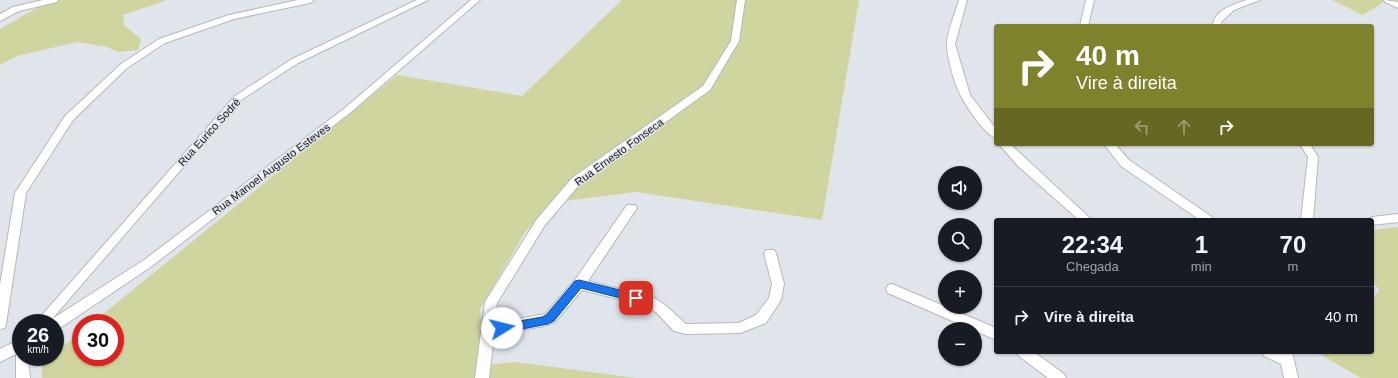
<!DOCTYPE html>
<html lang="pt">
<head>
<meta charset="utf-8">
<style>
  :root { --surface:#171b24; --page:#242831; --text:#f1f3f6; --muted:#9ea1a6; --line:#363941 }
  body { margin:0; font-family:Arial,sans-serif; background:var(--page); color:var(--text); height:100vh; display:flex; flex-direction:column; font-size:15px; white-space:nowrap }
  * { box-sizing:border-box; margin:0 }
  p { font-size:13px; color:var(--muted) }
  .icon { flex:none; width:22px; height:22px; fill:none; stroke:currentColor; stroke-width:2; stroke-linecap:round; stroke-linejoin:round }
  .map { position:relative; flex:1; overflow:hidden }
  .side { position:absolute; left:994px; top:218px; width:380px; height:136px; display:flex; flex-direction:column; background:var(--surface); border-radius:4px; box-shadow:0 1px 3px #0004 }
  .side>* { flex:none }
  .guide { position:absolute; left:994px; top:24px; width:380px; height:122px; border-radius:4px; box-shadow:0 1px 3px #0004; background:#7f822c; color:#fff; overflow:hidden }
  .buttons { position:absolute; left:938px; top:166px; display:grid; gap:8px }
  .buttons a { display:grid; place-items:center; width:44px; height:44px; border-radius:50%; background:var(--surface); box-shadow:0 1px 3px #0004; font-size:20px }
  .speed { position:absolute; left:12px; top:314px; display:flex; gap:8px; font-size:20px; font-weight:700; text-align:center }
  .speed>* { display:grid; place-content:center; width:52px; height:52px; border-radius:50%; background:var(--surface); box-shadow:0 1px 3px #0004; line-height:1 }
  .speed small { font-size:10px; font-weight:400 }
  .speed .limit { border:6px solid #d22; background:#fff; color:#111 }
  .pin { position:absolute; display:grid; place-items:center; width:34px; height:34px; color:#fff; margin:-17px; border-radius:8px; box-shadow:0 2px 6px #0006 }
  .me { position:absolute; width:44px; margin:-22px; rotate:81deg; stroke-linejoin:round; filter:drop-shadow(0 0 3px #0008) }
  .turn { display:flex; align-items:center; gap:14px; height:84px; padding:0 16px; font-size:18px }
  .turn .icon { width:52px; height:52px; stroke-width:2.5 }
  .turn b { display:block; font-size:28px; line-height:34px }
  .lanes { display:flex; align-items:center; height:38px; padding:0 16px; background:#0003; justify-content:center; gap:20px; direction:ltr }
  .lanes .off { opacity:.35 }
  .eta { display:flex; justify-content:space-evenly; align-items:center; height:68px; text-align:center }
  .eta b { font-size:24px; font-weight:600; line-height:28px }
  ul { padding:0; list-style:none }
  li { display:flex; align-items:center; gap:12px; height:60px; padding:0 16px; border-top:1px solid var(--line) }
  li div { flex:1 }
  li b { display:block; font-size:15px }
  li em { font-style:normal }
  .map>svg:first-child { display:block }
</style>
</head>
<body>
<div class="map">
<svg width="1398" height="378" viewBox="0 0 1398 378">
  <rect width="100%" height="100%" fill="#e0e5eb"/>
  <path fill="#d0d49f" d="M 43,0 L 167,0 L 123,15 L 124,25 L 141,39 L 138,50 L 118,52 L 107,47 L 77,42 L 17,56 L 0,65 L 0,29 L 44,4 Z
    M 622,0 L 859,0 L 822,220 L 636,192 L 556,202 L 525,232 L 480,309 L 486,365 L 515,362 L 637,378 L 42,378 L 42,364 L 50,357 L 55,357 L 55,353 L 81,332 L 81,357 L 115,357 L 115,323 L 92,323 L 397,75 L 522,96 Z
    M 1332,0 L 1398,0 L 1398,7 L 1385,1 L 1363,15 Z
    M 1398,227 L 1398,378 L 1361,378 L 1316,352 L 1372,352 L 1372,301 L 1379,290 L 1372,279 L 1372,230 Z"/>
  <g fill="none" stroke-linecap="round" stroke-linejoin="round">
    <g stroke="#b4b8be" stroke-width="2">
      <path id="minor" d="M 43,0 L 58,0 L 57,2 L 19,11 L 0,21 L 0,14 L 13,7 Z
        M 298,0 L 314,0 L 310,3 L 234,19 L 165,43 L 127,68 L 73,120 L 26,193 L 6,324 L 5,328 L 0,329 L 0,285 L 15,193 L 65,116 L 121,64 L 159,39 L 229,15 Z
        M 417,0 L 428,0 L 298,63 L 241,100 L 52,319 L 144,260 L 345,108 L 471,0 L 480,0 L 351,112 L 152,266 L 60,328 L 55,329 L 55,323 L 35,323 L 235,96 L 292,59 Z
        M 737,0 L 745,0 L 739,41 L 710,90 L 580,184 L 545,225 L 497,303 L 495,323 L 545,314 L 575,280 L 627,205 L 635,205 L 637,208 L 588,281 L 654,298 L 665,305 L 686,324 L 739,323 L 756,315 L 769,298 L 772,284 L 764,253 L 766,250 L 774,250 L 776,253 L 784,284 L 781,300 L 766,323 L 740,333 L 686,334 L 674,331 L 657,313 L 647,306 L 582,290 L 555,322 L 544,326 L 494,335 L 489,378 L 475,378 L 485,302 L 537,219 L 572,178 L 703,86 L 731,41 Z
        M 959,0 L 967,0 L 955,44 L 970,95 L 996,129 L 996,138 C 985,135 966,106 961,96 C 955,85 947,58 947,45 C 946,36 956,10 959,0 Z
        M 1086,0 L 1094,0 L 1088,26 L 1080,26 Z
        M 1247,0 L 1260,0 L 1234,10 L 1221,22 L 1221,26 L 1213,26 C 1213,10 1235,4 1247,0 Z
        M 1384,0 L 1398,2 L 1398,8 L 1385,2 Z
        M 999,144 L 1010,144 L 1092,220 L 1079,220 L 1018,166 Z
        M 1104,144 L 1115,144 L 1129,160 L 1212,217 L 1214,220 L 1200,220 L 1121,166 Z
        M 1300,144 L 1310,144 L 1318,157 L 1313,220 L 1301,220 L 1308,157 Z
        M 1398,214 L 1398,222 L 1372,225 L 1372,220 L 1367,220 L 1372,217 Z
        M 892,284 L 996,328 L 996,340 L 888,293 L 886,289 L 888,285 Z
        M 21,339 L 21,357 L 28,357 L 30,378 L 16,378 L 16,354 L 0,362 L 0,349 Z
        M 1017,352 L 1034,352 L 1064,374 L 1066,378 L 1048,378 L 1019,356 Z
        M 1262,352 L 1292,352 L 1298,378 L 1284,378 L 1281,364 L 1264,356 Z"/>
    </g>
    <use href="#minor" fill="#fff" fill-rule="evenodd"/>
  </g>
  <path fill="#1a73e8" stroke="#114b97" d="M 579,280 L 636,294 L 641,298 L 636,302 L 581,288 L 554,321 L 548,324 L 502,333 L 498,331 L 496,328 L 498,325 L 502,324 L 542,317 L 546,315 L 575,281 Z"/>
  <g text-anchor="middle" stroke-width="3" stroke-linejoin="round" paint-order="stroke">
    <g font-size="11" fill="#191a1c" stroke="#e0e5eb">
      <text transform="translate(209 132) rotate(-48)" y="4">Rua Eurico Sodré</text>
      <text transform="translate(619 152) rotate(-36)" y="4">Rua Ernesto Fonseca</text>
      <text transform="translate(271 169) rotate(-37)" y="4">Rua Manoel Augusto Esteves</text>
    </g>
  </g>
</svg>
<div class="buttons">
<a><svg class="icon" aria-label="sound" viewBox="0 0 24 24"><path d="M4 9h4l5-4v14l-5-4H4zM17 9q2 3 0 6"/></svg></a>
<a><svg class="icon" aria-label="search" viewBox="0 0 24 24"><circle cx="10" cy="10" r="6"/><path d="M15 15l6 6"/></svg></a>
<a>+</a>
<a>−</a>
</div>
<div class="speed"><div>26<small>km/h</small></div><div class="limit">30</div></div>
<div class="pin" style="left:636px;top:298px;background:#d93025"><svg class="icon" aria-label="arrive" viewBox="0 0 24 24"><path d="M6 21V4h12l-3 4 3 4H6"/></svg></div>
<svg class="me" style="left:502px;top:328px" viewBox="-20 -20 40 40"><circle r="19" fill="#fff"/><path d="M0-13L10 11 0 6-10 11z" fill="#1a73e8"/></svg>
<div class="guide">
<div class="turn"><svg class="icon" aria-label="right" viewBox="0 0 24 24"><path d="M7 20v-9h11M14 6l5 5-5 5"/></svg><div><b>40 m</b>Vire à direita</div></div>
<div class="lanes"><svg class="icon off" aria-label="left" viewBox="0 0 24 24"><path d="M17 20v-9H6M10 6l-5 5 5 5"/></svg><svg class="icon off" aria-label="ahead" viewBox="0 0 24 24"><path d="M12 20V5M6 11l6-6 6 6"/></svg><svg class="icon" aria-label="right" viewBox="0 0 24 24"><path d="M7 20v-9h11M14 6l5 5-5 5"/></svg></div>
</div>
<section class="side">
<div class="eta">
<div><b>22:34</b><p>Chegada</p></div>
<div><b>1</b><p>min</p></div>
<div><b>70</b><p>m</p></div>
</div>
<ul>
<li><svg class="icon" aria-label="right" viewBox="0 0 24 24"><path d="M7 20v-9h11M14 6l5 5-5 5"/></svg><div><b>Vire à direita</b></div><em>40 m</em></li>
</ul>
</section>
</div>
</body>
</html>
